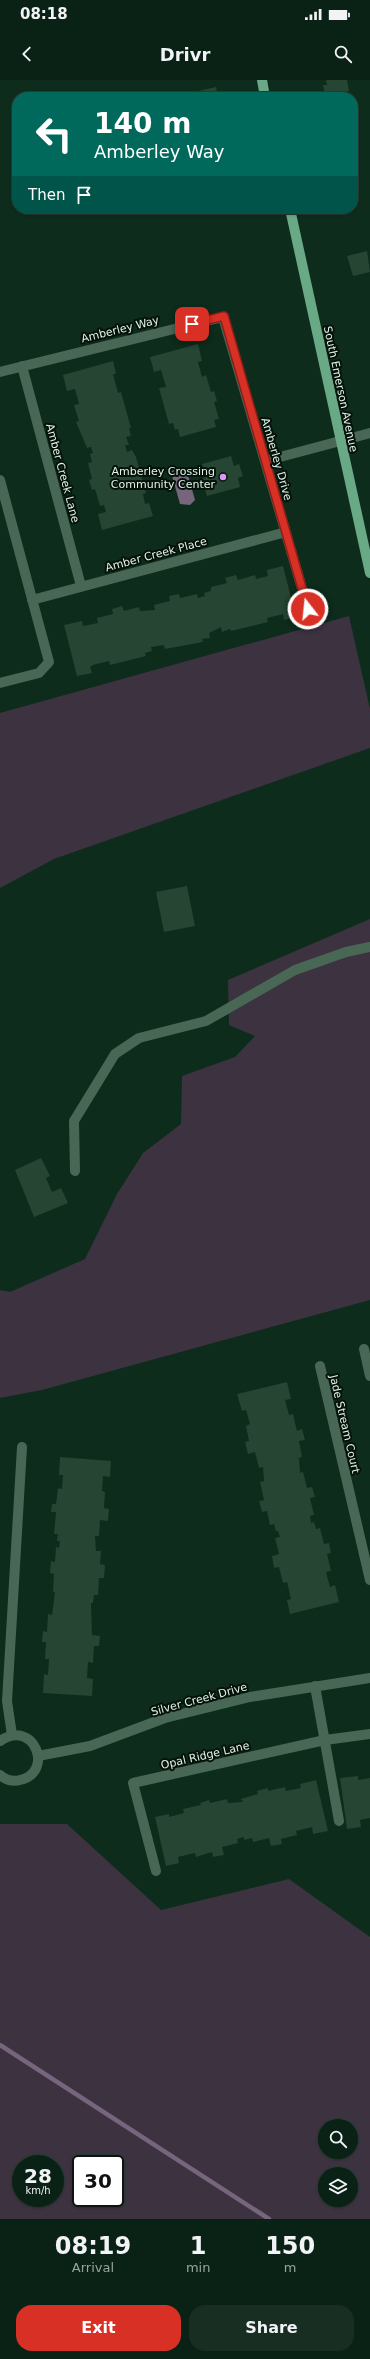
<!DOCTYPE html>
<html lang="en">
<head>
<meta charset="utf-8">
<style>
  :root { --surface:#0a2115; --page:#182e22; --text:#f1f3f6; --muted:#99a3a0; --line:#2a3e34; --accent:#d93025 }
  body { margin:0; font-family:"DejaVu Sans",sans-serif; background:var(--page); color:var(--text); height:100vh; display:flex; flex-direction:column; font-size:15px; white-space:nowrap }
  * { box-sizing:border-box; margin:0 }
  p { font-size:13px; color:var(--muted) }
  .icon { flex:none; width:22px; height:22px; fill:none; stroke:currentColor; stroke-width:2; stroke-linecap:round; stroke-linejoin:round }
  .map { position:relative; height:2139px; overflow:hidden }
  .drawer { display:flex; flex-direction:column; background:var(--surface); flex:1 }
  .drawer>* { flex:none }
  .top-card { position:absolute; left:12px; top:12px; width:346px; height:122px; border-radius:16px; box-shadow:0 1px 3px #0004,0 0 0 1px var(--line); background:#00695c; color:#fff; overflow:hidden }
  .controls { position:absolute; left:318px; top:2039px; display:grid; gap:8px }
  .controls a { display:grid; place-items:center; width:40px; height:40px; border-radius:50%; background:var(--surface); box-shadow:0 1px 3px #0004,0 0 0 1px var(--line); font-size:20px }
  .speed { position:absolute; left:12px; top:2075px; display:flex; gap:8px; font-size:20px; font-weight:700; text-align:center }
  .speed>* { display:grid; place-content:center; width:52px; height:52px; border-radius:50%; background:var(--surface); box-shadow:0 1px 3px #0004,0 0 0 1px var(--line); line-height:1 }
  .speed small { font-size:10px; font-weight:400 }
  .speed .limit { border:2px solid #111; border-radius:6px; background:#fff; color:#111 }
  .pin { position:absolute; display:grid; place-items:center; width:34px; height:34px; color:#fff; margin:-17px; border-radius:8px; box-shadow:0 2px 6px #0006 }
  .me { position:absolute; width:44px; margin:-22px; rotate:344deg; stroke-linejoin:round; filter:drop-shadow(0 0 3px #0008) }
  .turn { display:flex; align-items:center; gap:14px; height:84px; padding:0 16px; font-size:18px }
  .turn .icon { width:52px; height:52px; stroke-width:2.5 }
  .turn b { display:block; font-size:28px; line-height:34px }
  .then { display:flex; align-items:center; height:38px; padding:0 16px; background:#0003; gap:8px; font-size:15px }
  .eta { display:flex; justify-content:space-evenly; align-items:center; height:68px; text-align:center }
  .eta b { font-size:24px; font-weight:600; line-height:28px }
  .primary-button { display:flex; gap:8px; margin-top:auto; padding:8px 16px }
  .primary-button a { flex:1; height:46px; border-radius:16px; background:var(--accent); color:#fff; font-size:16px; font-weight:600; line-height:46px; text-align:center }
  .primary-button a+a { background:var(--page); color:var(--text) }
  .status { display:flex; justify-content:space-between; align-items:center; height:28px; padding:0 20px; background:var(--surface); direction:ltr }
  .status svg { height:11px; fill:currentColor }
  header { display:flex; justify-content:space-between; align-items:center; height:52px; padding:0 16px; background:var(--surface); font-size:18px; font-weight:600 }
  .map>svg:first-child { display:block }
</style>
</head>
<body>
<div class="status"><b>08:18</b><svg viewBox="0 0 49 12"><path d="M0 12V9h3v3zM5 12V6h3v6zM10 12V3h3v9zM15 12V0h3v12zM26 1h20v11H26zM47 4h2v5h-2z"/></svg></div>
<header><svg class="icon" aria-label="back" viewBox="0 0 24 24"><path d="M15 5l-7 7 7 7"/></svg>Drivr<svg class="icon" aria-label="search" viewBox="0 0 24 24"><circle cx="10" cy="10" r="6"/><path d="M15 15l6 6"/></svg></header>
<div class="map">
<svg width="370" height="2139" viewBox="0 0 370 2139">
  <rect width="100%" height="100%" fill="#0d2c1c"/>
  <path fill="#3c3240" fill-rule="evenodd" d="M 349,536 L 370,629 L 370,668 L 54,779 L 0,808 L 0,633 Z
    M 370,839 L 370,1220 L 42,1310 L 0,1318 L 0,1210 L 10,1212 L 85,1179 L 117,1114 L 143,1073 L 181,1044 L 182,996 L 235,977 L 255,956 L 229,945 L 228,900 Z
    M 67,1744 L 161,1830 L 289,1799 L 370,1857 L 370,2139 L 0,2139 L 0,1744 ZM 325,2046 L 351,2046 L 351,2072 L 325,2072 ZM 21,2084 L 55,2084 L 55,2118 L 21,2118 ZM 81,2084 L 115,2084 L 115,2118 L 81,2118 ZM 325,2094 L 351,2094 L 351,2120 L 325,2120 Z"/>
  <path fill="#76657c" d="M 177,387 L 186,388 L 195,420 L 190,425 L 180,424 L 171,392 Z"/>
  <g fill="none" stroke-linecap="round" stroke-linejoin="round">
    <path stroke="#76657c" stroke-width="4.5" d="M 0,1965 L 269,2139"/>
  </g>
  <path fill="#264533" d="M 326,0 L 347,0 L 349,11 L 325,16 L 323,5 L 327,5 Z
    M 216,7 L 218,17 L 177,17 L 177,16 Z
    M 367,171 L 370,192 L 353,196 L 347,176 Z
    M 198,264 L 202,281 L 198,282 L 202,297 L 206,295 L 211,312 L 214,311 L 217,321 L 214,322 L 219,339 L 214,340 L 216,347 L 180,357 L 178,349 L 175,350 L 173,343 L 169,344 L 159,308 L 166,307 L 161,290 L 154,292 L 150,277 Z
    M 113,281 L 116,294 L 113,294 L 118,313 L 121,312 L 131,348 L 129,348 L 131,356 L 126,357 L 129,365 L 125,365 L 127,372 L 132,370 L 136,377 L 146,413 L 143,414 L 145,424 L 149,423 L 153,436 L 102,450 L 98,434 L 106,432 L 104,425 L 100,426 L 95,409 L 92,410 L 89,400 L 92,399 L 88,383 L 92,382 L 90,374 L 93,373 L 91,367 L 87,368 L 76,342 L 79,341 L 74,325 L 79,324 L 75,309 L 67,311 L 63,295 Z
    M 231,376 L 234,386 L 239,384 L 243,396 L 238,398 L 240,407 L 207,416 L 202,399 L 206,397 L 202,384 Z
    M 283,486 L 296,537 L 284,540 L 283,534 L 267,538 L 268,542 L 231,551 L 230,549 L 222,552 L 221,547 L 209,553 L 210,558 L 202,559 L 203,562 L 165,569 L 164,565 L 151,567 L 152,571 L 145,573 L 146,576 L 110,585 L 109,581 L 93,585 L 90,587 L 92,593 L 77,596 L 64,545 L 82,541 L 83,546 L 98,543 L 97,538 L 113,534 L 112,529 L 122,526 L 124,531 L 139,527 L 140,531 L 155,530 L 154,525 L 170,521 L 169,516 L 179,514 L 180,518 L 197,514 L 198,518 L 205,516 L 204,513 L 211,511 L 211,507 L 227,503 L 225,498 L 236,495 L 238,500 L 255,495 L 256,499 L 268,496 L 267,490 Z
    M 187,806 L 195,846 L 164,852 L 156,812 Z
    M 41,1078 L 50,1096 L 46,1098 L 52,1112 L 61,1108 L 68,1123 L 34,1137 L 15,1090 Z
    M 287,1302 L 291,1319 L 285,1320 L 289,1335 L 293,1334 L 297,1351 L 302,1349 L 305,1360 L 299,1361 L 302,1377 L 299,1378 L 300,1393 L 303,1392 L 307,1408 L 312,1407 L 315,1417 L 310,1418 L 314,1435 L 310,1436 L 311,1443 L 314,1442 L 316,1449 L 320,1448 L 324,1464 L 329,1463 L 331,1473 L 327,1474 L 331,1491 L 326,1492 L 330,1507 L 335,1505 L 339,1522 L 290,1534 L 287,1520 L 291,1519 L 287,1502 L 283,1503 L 279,1487 L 274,1488 L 272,1476 L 279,1474 L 275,1458 L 280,1457 L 278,1451 L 276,1451 L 274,1444 L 270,1445 L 267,1431 L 262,1432 L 259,1421 L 264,1420 L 260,1402 L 264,1401 L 263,1387 L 259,1388 L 255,1372 L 248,1374 L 245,1362 L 249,1361 L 246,1346 L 250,1344 L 246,1330 L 242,1331 L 237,1314 Z
    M 60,1377 L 111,1381 L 110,1397 L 103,1396 L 102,1411 L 105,1412 L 104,1428 L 109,1429 L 108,1441 L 100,1440 L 99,1456 L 95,1456 L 96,1471 L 101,1471 L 100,1484 L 105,1485 L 104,1498 L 99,1498 L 98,1515 L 94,1515 L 93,1523 L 91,1523 L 92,1555 L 100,1556 L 99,1566 L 94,1566 L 93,1583 L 88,1582 L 87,1598 L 93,1599 L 92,1616 L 43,1613 L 44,1594 L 48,1595 L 49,1579 L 45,1579 L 46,1562 L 42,1562 L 43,1551 L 47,1552 L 48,1534 L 52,1535 L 55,1512 L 53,1512 L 54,1494 L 50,1493 L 51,1481 L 55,1482 L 56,1467 L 59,1468 L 60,1461 L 57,1461 L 58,1454 L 54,1454 L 56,1432 L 51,1432 L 52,1424 L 56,1424 L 58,1408 L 62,1409 L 63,1395 L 59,1395 Z
    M 358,1696 L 358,1700 L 370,1698 L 370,1738 L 360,1740 L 361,1747 L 347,1749 L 340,1698 Z
    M 316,1700 L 328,1751 L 313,1754 L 312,1747 L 296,1751 L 297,1755 L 281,1759 L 282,1764 L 271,1766 L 269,1758 L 253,1762 L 252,1758 L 244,1760 L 244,1757 L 237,1759 L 238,1763 L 222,1767 L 224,1775 L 213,1777 L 212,1772 L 196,1777 L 195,1773 L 178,1777 L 179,1783 L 166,1786 L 155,1737 L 169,1734 L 169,1737 L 184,1733 L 183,1729 L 201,1725 L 200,1723 L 209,1720 L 210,1723 L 227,1719 L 228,1723 L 243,1722 L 241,1719 L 258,1714 L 257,1711 L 268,1708 L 268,1711 L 285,1707 L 286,1711 L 301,1708 L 300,1704 Z"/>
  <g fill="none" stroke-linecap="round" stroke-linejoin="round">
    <path stroke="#496755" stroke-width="10" d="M 22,286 L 81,506
      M 0,292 L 223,237 L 308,529
      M 265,381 L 370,353
      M 0,400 L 49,582 L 39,593 L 0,603
      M 32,520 L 286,452
      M 75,1091 L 74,1041 L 115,974 L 139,958 L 206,941 L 295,890 L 346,872 L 370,867
      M 364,1269 L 370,1296
      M 320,1286 L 370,1500
      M 315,1606 L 339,1741
      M 12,1655 L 7,1621 L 22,1367
      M 0,1661 C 34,1638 55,1692 20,1700 C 13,1702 6,1700 0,1695
      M 38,1676 L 90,1666 L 165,1638 L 250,1617 L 370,1598
      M 156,1791 L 133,1703 L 325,1660 L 370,1654"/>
    <path stroke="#69a985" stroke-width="10" d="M 262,0 L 265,17
      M 290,129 L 370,493"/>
  </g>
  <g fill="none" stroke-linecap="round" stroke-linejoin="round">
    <g stroke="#8d1f18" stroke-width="10">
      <path id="route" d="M 192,244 L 224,236 L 308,529"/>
    </g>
    <use href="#route" stroke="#d93025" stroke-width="7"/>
  </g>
  <circle fill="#db99f5" stroke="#05120a" stroke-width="1.5" cx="223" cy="397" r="4"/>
  <g text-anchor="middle" stroke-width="4" stroke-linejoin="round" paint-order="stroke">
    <g font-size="11" fill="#e1f3e8" stroke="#05120a">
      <text transform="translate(120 249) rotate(-14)" y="4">Amberley Way</text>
      <text transform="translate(341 309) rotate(78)" y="4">South Emerson Avenue</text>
      <text transform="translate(277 379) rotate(74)" y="4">Amberley Drive</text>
      <text transform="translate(63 393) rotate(75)" y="4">Amber Creek Lane</text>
      <text transform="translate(156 474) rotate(-15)" y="4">Amber Creek Place</text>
      <text transform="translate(345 1344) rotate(77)" y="4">Jade Stream Court</text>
      <text transform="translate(199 1619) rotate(-15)" y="4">Silver Creek Drive</text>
      <text transform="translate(205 1675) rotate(-13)" y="4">Opal Ridge Lane</text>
    </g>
    <g font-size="11" fill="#e1f3e8" stroke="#05120a" text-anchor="end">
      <text x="215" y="395">Amberley Crossing<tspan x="215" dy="13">Community Center</tspan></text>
    </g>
  </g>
</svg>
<div class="controls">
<a><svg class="icon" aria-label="search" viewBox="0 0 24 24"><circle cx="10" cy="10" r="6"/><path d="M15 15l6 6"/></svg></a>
<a><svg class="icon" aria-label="layers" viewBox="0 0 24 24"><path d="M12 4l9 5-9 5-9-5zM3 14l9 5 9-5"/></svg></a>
</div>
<div class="speed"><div>28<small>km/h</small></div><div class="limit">30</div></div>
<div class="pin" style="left:192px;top:244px;background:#d93025"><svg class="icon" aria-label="arrive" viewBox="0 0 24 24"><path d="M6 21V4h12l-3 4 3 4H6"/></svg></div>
<svg class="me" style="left:308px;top:529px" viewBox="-20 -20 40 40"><circle r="17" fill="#d93025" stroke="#fff" stroke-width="3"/><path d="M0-11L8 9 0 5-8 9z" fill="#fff"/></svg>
<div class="top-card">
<div class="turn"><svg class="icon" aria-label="left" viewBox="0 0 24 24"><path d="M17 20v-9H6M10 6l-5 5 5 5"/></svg><div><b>140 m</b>Amberley Way</div></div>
<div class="then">Then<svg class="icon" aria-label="arrive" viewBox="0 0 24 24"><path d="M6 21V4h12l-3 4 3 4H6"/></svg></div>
</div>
</div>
<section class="drawer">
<div class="eta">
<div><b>08:19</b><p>Arrival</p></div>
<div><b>1</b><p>min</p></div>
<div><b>150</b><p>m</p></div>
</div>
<div class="primary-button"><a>Exit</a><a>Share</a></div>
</section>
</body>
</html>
